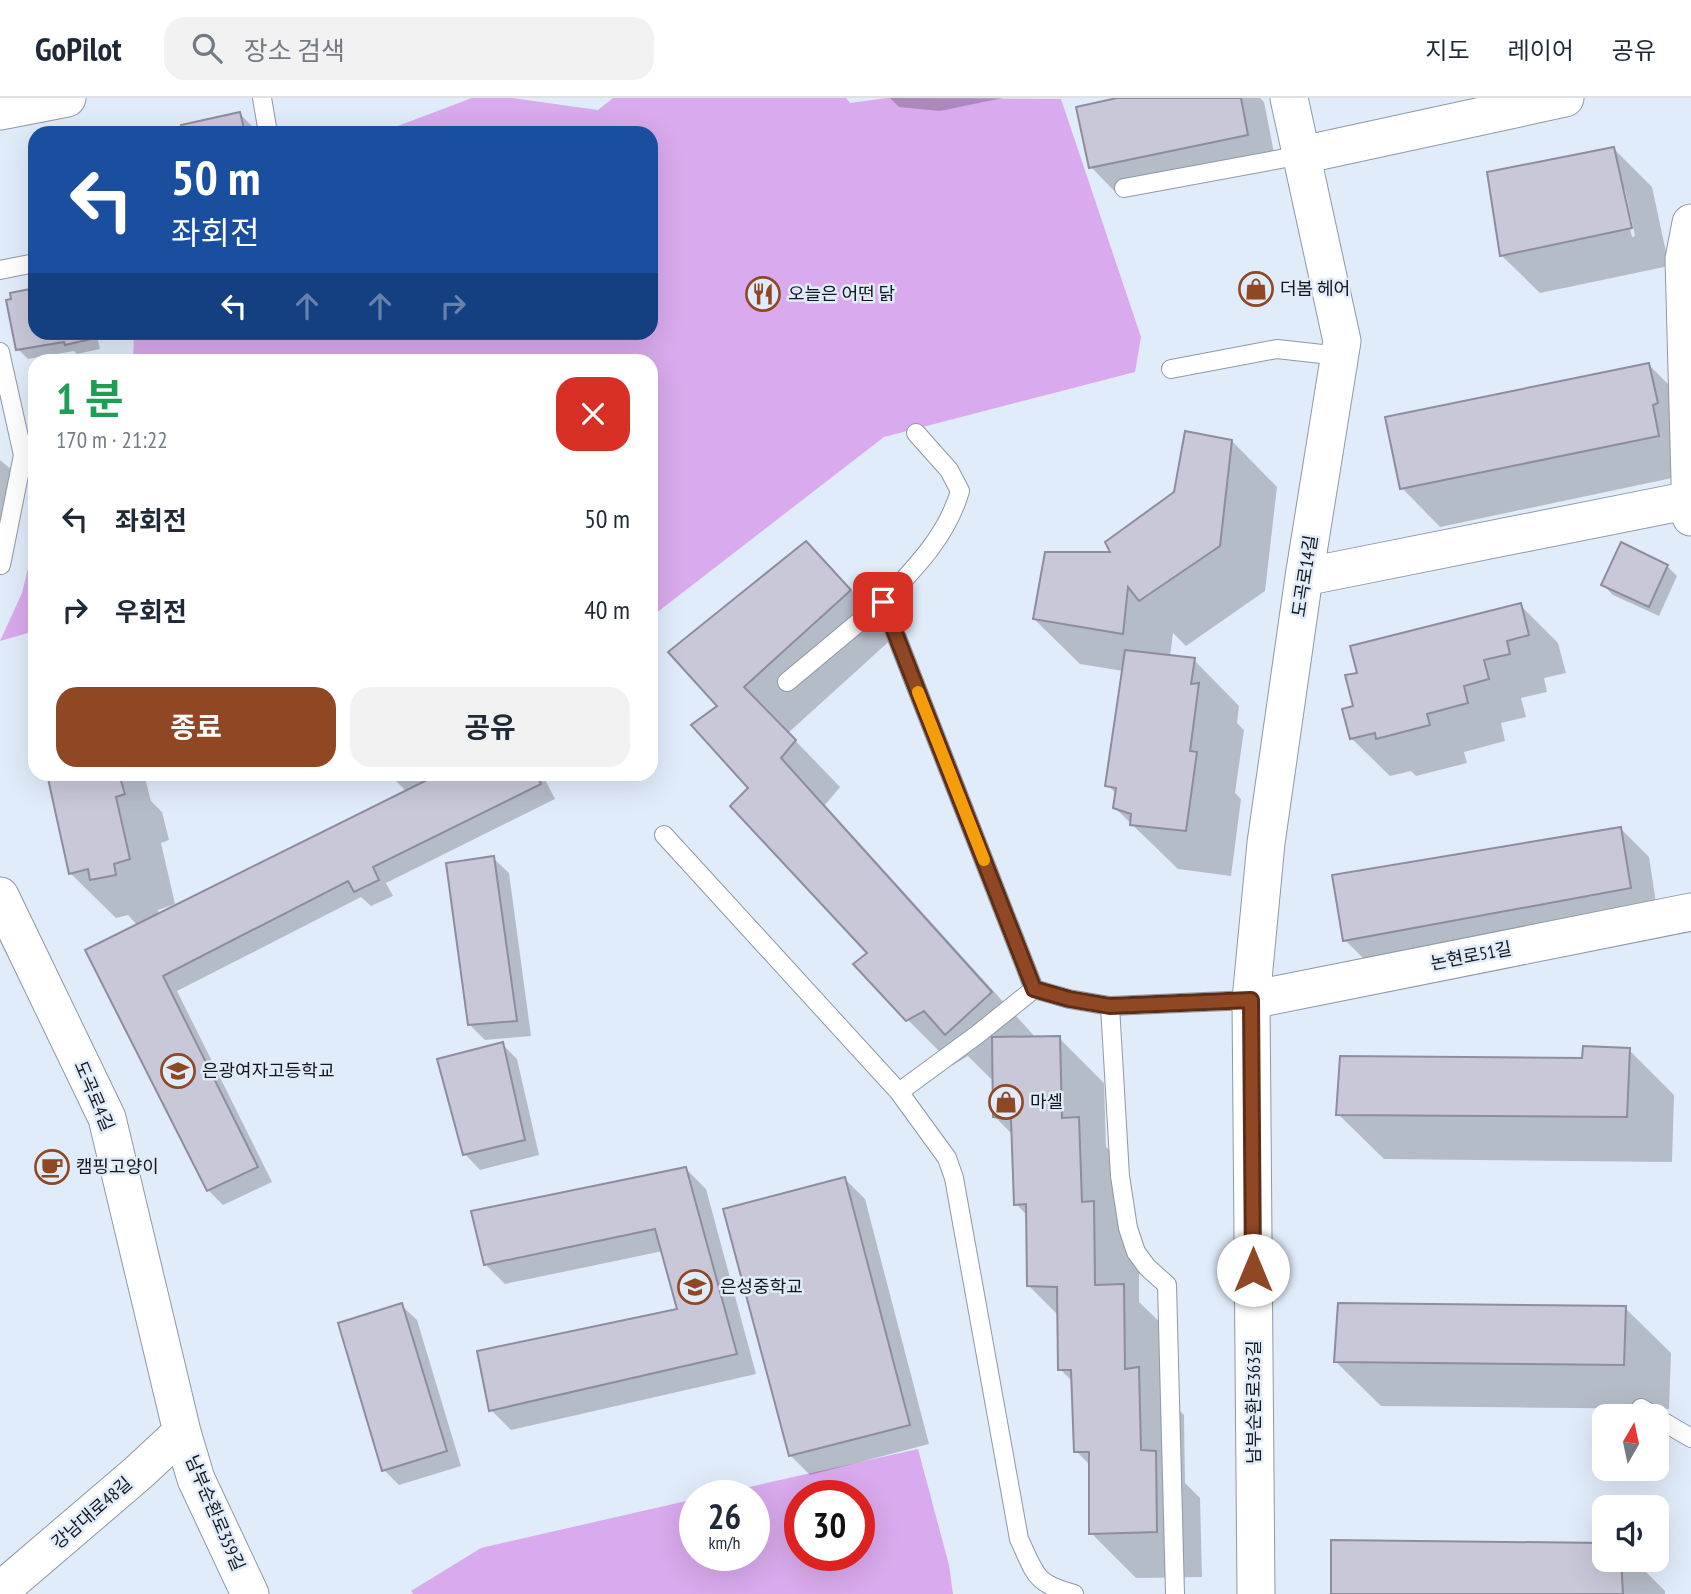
<!DOCTYPE html>
<html lang="ko">
<head>
<meta charset="utf-8">
<style>
  :root { --surface:#fff; --page:#f2f2f3; --text:#1f2937; --muted:#747a83; --line:#e0e1e3; --accent:#8f4724 }
  body { margin:0; font-family:"PT Sans Narrow","Noto Sans KR",sans-serif; background:var(--page); color:var(--text); height:100vh; display:flex; flex-direction:column; font-size:26px; white-space:nowrap }
  * { box-sizing:border-box; margin:0 }
  p { font-size:23px; color:var(--muted) }
  .icon { flex:none; width:38px; height:38px; fill:none; stroke:currentColor; stroke-width:2; stroke-linecap:round; stroke-linejoin:round }
  .map { position:relative; flex:1; overflow:hidden }
  .side { position:absolute; left:28px; top:256px; width:630px; height:427px; display:flex; flex-direction:column; background:var(--surface); border-radius:21px; box-shadow:0 7px 28px #0002 }
  .side>* { flex:none }
  .top-card { position:absolute; left:28px; top:28px; width:630px; height:214px; border-radius:21px; box-shadow:0 7px 28px #0002; background:#1a4fa0; color:#fff; overflow:hidden }
  .needle { width:46px; rotate:9deg }
  .tools { position:absolute; left:1592px; top:1306px; display:grid; gap:14px }
  .tools a { display:grid; place-items:center; width:77px; height:77px; border-radius:14px; background:var(--surface); box-shadow:0 7px 28px #0002; font-size:35px }
  .speed { position:absolute; left:679px; top:1382px; display:flex; gap:14px; font-size:35px; font-weight:700; text-align:center }
  .speed>* { display:grid; place-content:center; width:91px; height:91px; border-radius:50%; background:var(--surface); box-shadow:0 7px 28px #0002; line-height:1 }
  .speed small { font-size:18px; font-weight:400 }
  .speed .limit { border:10px solid #d22; background:#fff; color:#111 }
  .pin { position:absolute; display:grid; place-items:center; width:60px; height:60px; color:#fff; margin:-30px; border-radius:14px; box-shadow:0 4px 10px #0006 }
  .me { position:absolute; width:77px; margin:-38px; rotate:0deg; stroke-linejoin:round; filter:drop-shadow(0 0 5px #0008) }
  .turn { display:flex; align-items:center; gap:24px; height:147px; padding:0 28px; font-size:32px }
  .turn .icon { width:91px; height:91px; stroke-width:2.5 }
  .turn b { display:block; font-size:49px; line-height:60px }
  .lanes { display:flex; align-items:center; height:66px; padding:0 28px; background:#0003; justify-content:center; gap:35px; direction:ltr }
  .lanes .off { opacity:.35 }
  .round { display:grid; place-items:center; flex:none; width:74px; height:74px; border-radius:21px; background:var(--page) }
  .summary { display:flex; align-items:center; justify-content:space-between; height:119px; padding:0 28px }
  h1 { font-size:42px; font-weight:700; line-height:52px; color:#1e9e55 }
  .cta { display:flex; gap:14px; margin-top:auto; padding:14px 28px }
  .cta a { flex:1; height:80px; border-radius:21px; background:var(--accent); color:#fff; font-size:28px; font-weight:700; line-height:80px; text-align:center }
  .cta a+a { background:var(--page); color:var(--text) }
  ul { padding:0; list-style:none }
  li { display:flex; align-items:center; gap:21px; height:91px; padding:0 28px }
  li div { flex:1 }
  li b { display:block; font-size:26px }
  li em { font-style:normal }
  header { display:flex; align-items:center; gap:42px; box-sizing:border-box; height:98px; padding:0 35px; background:var(--surface); border-bottom:2px solid var(--line) }
  header strong { font-size:33px }
  nav { display:flex; gap:38px; margin-inline-start:auto; font-size:24px }
  .search { width:490px; height:63px; background:var(--page); display:flex; align-items:center; gap:18px; box-sizing:border-box; padding:0 24px; border-radius:21px; color:var(--muted); font-size:26px }
  .map>svg:first-child { display:block }
</style>
</head>
<body>
<header>
<strong>GoPilot</strong>
<div class="search"><svg class="icon" aria-label="search" viewBox="0 0 24 24"><circle cx="10" cy="10" r="6"/><path d="M15 15l6 6"/></svg>장소 검색</div>
<nav><a>지도</a><a>레이어</a><a>공유</a></nav>
</header>
<div class="map">
<svg width="1691" height="1496" viewBox="0 0 1691 1496">
  <rect width="100%" height="100%" fill="#e1ecfb"/>
  <path fill="#d9aaed" fill-rule="evenodd" d="M 472,0 L 512,0 L 598,12 L 613,0 L 846,0 L 850,5 L 887,0 L 1061,1 L 1141,239 L 1135,274 L 884,339 L 651,519 L 651,262 L 133,262 L 134,235 L 651,234 L 651,35 L 379,35 Z
    M 35,441 L 35,533 L 0,543 L 22,495 Z
    M 918,1351 L 949,1467 L 953,1496 L 413,1496 L 411,1493 L 481,1450 L 695,1401 L 695,1458 L 754,1458 L 754,1398 L 709,1398 ZM 800,1398 L 859,1398 L 859,1458 L 800,1458 Z"/>
  <path fill="#0003" fill-rule="evenodd" d="M 890,0 L 1003,0 L 940,13 L 899,9 Z
    M 1125,0 L 1260,0 L 1264,4 L 1276,65 L 1119,98 L 1091,69 Z
    M 240,16 L 259,35 L 185,35 Z
    M 1614,51 L 1652,89 L 1669,168 L 1540,195 L 1501,157 ZM 1622,92 L 1625,92 L 1635,138 L 1632,139 Z
    M 35,192 L 35,234 L 96,234 L 100,251 L 77,256 L 74,253 L 28,261 L 18,251 Z
    M 1649,267 L 1687,305 L 1691,376 L 1440,429 L 1402,390 Z
    M 1232,343 L 1277,389 L 1265,493 L 1186,548 L 1173,535 L 1170,559 L 1194,562 L 1239,608 L 1237,625 L 1244,632 L 1235,695 L 1241,701 L 1231,778 L 1178,771 L 1115,710 L 1117,696 L 1107,687 L 1123,573 L 1080,566 L 1034,521 L 1113,456 Z
    M 0,362 L 18,377 L 0,473 Z
    M 806,445 L 895,538 L 788,635 L 840,689 L 825,707 L 1036,940 L 1059,940 L 1104,985 L 1106,1049 L 1123,1066 L 1139,1151 L 1139,1204 L 1169,1233 L 1170,1303 L 1184,1317 L 1185,1385 L 1200,1400 L 1202,1479 L 1136,1480 L 1091,1435 L 1091,1368 L 1076,1353 L 1074,1285 L 1060,1271 L 1059,1218 L 1028,1187 L 1028,1118 L 1016,1106 L 1013,1037 L 995,1019 L 994,979 L 991,981 L 968,958 L 953,967 L 908,922 L 869,856 L 750,690 L 719,608 Z
    M 1667,468 L 1677,478 L 1659,518 L 1613,497 L 1603,487 Z
    M 1520,507 L 1558,545 L 1566,575 L 1544,580 L 1547,594 L 1521,600 L 1526,619 L 1501,625 L 1505,643 L 1464,654 L 1467,665 L 1416,678 L 1411,673 L 1390,678 L 1351,640 L 1359,576 Z
    M 48,676 L 144,676 L 151,703 L 162,714 L 169,742 L 161,745 L 175,806 L 158,812 L 159,817 L 407,694 L 389,676 L 542,676 L 555,701 L 386,785 L 393,798 L 371,808 L 361,799 L 177,893 L 272,1084 L 223,1107 L 208,1092 L 138,828 L 128,817 L 116,820 L 70,775 Z
    M 1620,730 L 1649,759 L 1658,818 L 1373,870 L 1345,842 Z
    M 493,760 L 509,775 L 531,938 L 485,942 L 470,927 Z
    M 502,946 L 517,961 L 539,1057 L 480,1072 L 465,1056 Z
    M 1629,952 L 1674,997 L 1672,1064 L 1384,1061 L 1338,1016 Z
    M 686,1071 L 706,1091 L 756,1276 L 511,1332 L 491,1312 L 680,1212 L 663,1153 L 505,1186 L 485,1166 Z
    M 845,1081 L 865,1101 L 929,1346 L 810,1377 L 790,1357 Z
    M 401,1207 L 417,1222 L 461,1368 L 399,1387 L 384,1372 Z
    M 1625,1210 L 1671,1255 L 1669,1311 L 1381,1308 L 1335,1263 Z
    M 1605,1461 L 1633,1461 L 1665,1493 L 1665,1496 L 1333,1496 Z"/>
  <path fill="#c8c8d9" stroke="#8d8d9d" stroke-width="2" d="M 1117,0 L 1241,0 L 1248,37 L 1089,70 L 1076,9 Z
    M 240,14 L 245,35 L 183,35 L 181,27 Z
    M 1614,49 L 1632,130 L 1500,158 L 1487,74 Z
    M 35,190 L 35,234 L 90,234 L 91,241 L 65,247 L 64,244 L 16,252 L 6,202 L 11,201 L 10,195 Z
    M 1649,265 L 1658,305 L 1653,307 L 1659,338 L 1400,391 L 1385,319 Z
    M 1185,333 L 1232,342 L 1220,448 L 1139,503 L 1128,489 L 1123,536 L 1033,521 L 1045,454 L 1110,454 L 1105,444 L 1174,394 Z
    M 806,443 L 851,492 L 744,589 L 796,642 L 781,660 L 992,894 L 945,937 L 924,913 L 906,923 L 853,866 L 867,855 L 730,708 L 748,690 L 691,627 L 717,608 L 668,554 Z
    M 1621,444 L 1668,467 L 1649,509 L 1601,487 Z
    M 1521,505 L 1529,537 L 1507,543 L 1510,556 L 1484,562 L 1489,581 L 1464,588 L 1468,605 L 1427,616 L 1430,627 L 1376,641 L 1375,635 L 1350,641 L 1342,611 L 1353,608 L 1345,577 L 1357,575 L 1350,548 Z
    M 1125,552 L 1195,560 L 1191,586 L 1199,585 L 1190,653 L 1197,654 L 1186,733 L 1130,727 L 1131,716 L 1113,710 L 1116,690 L 1105,688 Z
    M 47,676 L 119,676 L 125,696 L 116,699 L 130,761 L 114,766 L 116,777 L 90,782 L 88,771 L 69,776 Z
    M 439,676 L 536,676 L 541,686 L 373,769 L 379,782 L 354,794 L 348,783 L 163,878 L 258,1069 L 207,1093 L 85,852 Z
    M 1621,729 L 1631,790 L 1343,843 L 1332,777 Z
    M 494,758 L 517,923 L 468,927 L 446,765 Z
    M 1060,938 L 1062,1020 L 1079,1019 L 1082,1104 L 1094,1103 L 1095,1187 L 1124,1186 L 1125,1271 L 1139,1269 L 1141,1352 L 1156,1353 L 1157,1434 L 1089,1436 L 1089,1354 L 1074,1354 L 1071,1272 L 1058,1272 L 1057,1189 L 1027,1188 L 1026,1106 L 1014,1107 L 1011,1021 L 993,1019 L 992,939 Z
    M 503,944 L 525,1042 L 463,1057 L 437,961 Z
    M 1583,948 L 1630,950 L 1627,1019 L 1336,1017 L 1340,958 L 1582,960 Z
    M 686,1069 L 737,1256 L 489,1313 L 477,1253 L 677,1211 L 655,1131 L 484,1167 L 471,1113 Z
    M 845,1079 L 910,1327 L 789,1358 L 723,1111 Z
    M 402,1205 L 447,1353 L 382,1373 L 338,1225 Z
    M 1338,1205 L 1626,1208 L 1624,1267 L 1334,1264 Z
    M 1331,1442 L 1605,1445 L 1605,1461 L 1621,1461 L 1623,1496 L 1331,1496 Z"/>
  <g fill="none" stroke-linecap="round" stroke-linejoin="round">
    <g stroke="#8e98a6" stroke-width="20">
      <path id="lane" d="M 262,0 L 268,35
        M 1124,90 L 1302,57
        M 0,172 L 35,165
        M 0,254 L 23,357 L 1,467
        M 1171,271 L 1277,251 L 1340,258
        M 916,335 L 949,372 L 960,393 C 947,438 915,470 883,504 L 1034,891 L 1069,901 L 1110,908 L 1251,902
        M 787,584 L 883,504
        M 664,737 L 899,994 L 978,936 L 1034,891
        M 1110,908 L 1120,1078 L 1128,1130 L 1136,1154 L 1147,1169 L 1167,1187 L 1175,1496
        M 899,994 L 947,1060 L 954,1080 L 1019,1441 C 1036,1477 1034,1485 1074,1496
        M 1641,1310 L 1654,1318
        M 1657,1320 L 1691,1340"/>
    </g>
    <g stroke="#8e98a6" stroke-width="39">
      <path id="street" d="M 0,13 L 67,0
        M 1302,57 L 1565,0
        M 1691,125 L 1684,161 L 1691,419
        M 1304,479 L 1690,402
        M 0,798 L 107,1020 L 182,1334 L 196,1381 L 250,1496
        M 1251,902 L 1691,814
        M 0,1493 L 138,1375 L 182,1334
        M 1256,1496 L 1251,902 L 1266,745 L 1304,479 L 1342,243 L 1289,0"/>
    </g>
    <use href="#lane" stroke="#fff" stroke-width="18"/>
    <use href="#street" stroke="#fff" stroke-width="37"/>
  </g>
  <g fill="none" stroke-linecap="round" stroke-linejoin="round">
    <g stroke="#5d2e17" stroke-width="18">
      <path id="route" d="M 883,504 L 1034,891 L 1069,901 L 1110,908 L 1251,902 L 1253,1172"/>
    </g>
    <use href="#route" stroke="#8f4724" stroke-width="12"/>
    <path stroke="#f59e0b" stroke-width="12" d="M 918,594 L 984,762"/>
  </g>
  <defs>
    <g id="shop-ring" transform="scale(1.75)"><circle r="9.5" fill="#e1ecfb" stroke="#8f4724" stroke-width="1.5"/><path d="M-5-2.5h2.3a2.7 3.5 0 0 1 5.4 0H5L5.5 6h-11ZM-1.5-2.5h3a1.5 2.3 0 0 0-3 0Z" fill="#8f4724"/></g>
    <g id="restaurant-ring" transform="scale(1.75)"><circle r="9.5" fill="#e1ecfb" stroke="#8f4724" stroke-width="1.5"/><path d="M-5-6h1v4h1v-4h1v4h1v-4h1v5L-1.5 .5V6h-2V.5L-5-1ZM5-6V6H3V1.5H1.5Q1.5-4 5-6Z" fill="#8f4724"/></g>
    <g id="school-ring" transform="scale(1.75)"><circle r="9.5" fill="#e1ecfb" stroke="#8f4724" stroke-width="1.5"/><path d="M0-5L7-2L0 1L-7-2ZM-4 1L0 2.5L4 1V4Q0 6-4 4Z" fill="#8f4724"/></g>
    <g id="cafe-ring" transform="scale(1.75)"><circle r="9.5" fill="#e1ecfb" stroke="#8f4724" stroke-width="1.5"/><path d="M-5.5-4.5H6V0H3Q3 3.5 0 3.5H-2.5Q-5.5 3.5-5.5 0ZM3-3.2v2h1.7v-2ZM-6 4.5H4V6H-6Z" fill="#8f4724"/></g>
  </defs>
  <g fill-rule="evenodd">
    <use href="#shop-ring" x="1256" y="191"/>
    <use href="#restaurant-ring" x="763" y="196"/>
    <use href="#school-ring" x="178" y="973"/>
    <use href="#shop-ring" x="1006" y="1004"/>
    <use href="#cafe-ring" x="52" y="1069"/>
    <use href="#school-ring" x="695" y="1189"/>
  </g>
  <g text-anchor="middle" stroke-width="5" stroke-linejoin="round" paint-order="stroke">
    <g font-size="18" fill="#14171c" stroke="#e1ecfb" text-anchor="start">
      <text x="1280" y="197">더봄 헤어</text>
      <text x="788" y="202">오늘은 어떤 닭</text>
      <text x="202" y="979">은광여자고등학교</text>
      <text x="1030" y="1010">마셀</text>
      <text x="76" y="1075">캠핑고양이</text>
      <text x="720" y="1195">은성중학교</text>
    </g>
    <g font-size="18" fill="#14171c" stroke="#e1ecfb">
      <text transform="translate(1305 478) rotate(-81)" y="6">도곡로14길</text>
      <text transform="translate(1471 858) rotate(-11)" y="6">논현로51길</text>
      <text transform="translate(94 998) rotate(67)" y="6">도곡로4길</text>
      <text transform="translate(1254 1304) rotate(-90)" y="6">남부순환로363길</text>
      <text transform="translate(92 1415) rotate(-41)" y="6">강남대로48길</text>
      <text transform="translate(215 1415) rotate(67)" y="6">남부순환로359길</text>
    </g>
  </g>
</svg>
<div class="tools">
<a><svg class="needle" viewBox="-14 -14 28 28"><path d="M0-13l5 13h-10z" fill="#e53935"/><path d="M0 13l5-13h-10z" fill="#747a83"/></svg></a>
<a><svg class="icon" aria-label="sound" viewBox="0 0 24 24"><path d="M4 9h4l5-4v14l-5-4H4zM17 9q2 3 0 6"/></svg></a>
</div>
<div class="speed"><div>26<small>km/h</small></div><div class="limit">30</div></div>
<div class="pin" style="left:883px;top:504px;background:#d93025"><svg class="icon" aria-label="arrive" viewBox="0 0 24 24"><path d="M6 21V4h12l-3 4 3 4H6"/></svg></div>
<svg class="me" style="left:1253px;top:1172px" viewBox="-20 -20 40 40"><circle r="19" fill="#fff"/><path d="M0-13L10 11 0 6-10 11z" fill="#8f4724"/></svg>
<div class="top-card">
<div class="turn"><svg class="icon" aria-label="left" viewBox="0 0 24 24"><path d="M17 20v-9H6M10 6l-5 5 5 5"/></svg><div><b>50 m</b>좌회전</div></div>
<div class="lanes"><svg class="icon" aria-label="left" viewBox="0 0 24 24"><path d="M17 20v-9H6M10 6l-5 5 5 5"/></svg><svg class="icon off" aria-label="ahead" viewBox="0 0 24 24"><path d="M12 20V5M6 11l6-6 6 6"/></svg><svg class="icon off" aria-label="ahead" viewBox="0 0 24 24"><path d="M12 20V5M6 11l6-6 6 6"/></svg><svg class="icon off" aria-label="right" viewBox="0 0 24 24"><path d="M7 20v-9h11M14 6l5 5-5 5"/></svg></div>
</div>
<section class="side">
<div class="summary"><div><h1>1 분</h1><p>170 m · 21:22</p></div><a class="round" style="background:#d93025;color:#fff"><svg class="icon" aria-label="close" viewBox="0 0 24 24"><path d="M6 6l12 12M18 6L6 18"/></svg></a></div>
<ul>
<li><svg class="icon" aria-label="left" viewBox="0 0 24 24"><path d="M17 20v-9H6M10 6l-5 5 5 5"/></svg><div><b>좌회전</b></div><em>50 m</em></li>
<li><svg class="icon" aria-label="right" viewBox="0 0 24 24"><path d="M7 20v-9h11M14 6l5 5-5 5"/></svg><div><b>우회전</b></div><em>40 m</em></li>
</ul>
<div class="cta"><a>종료</a><a>공유</a></div>
</section>
</div>
</body>
</html>
